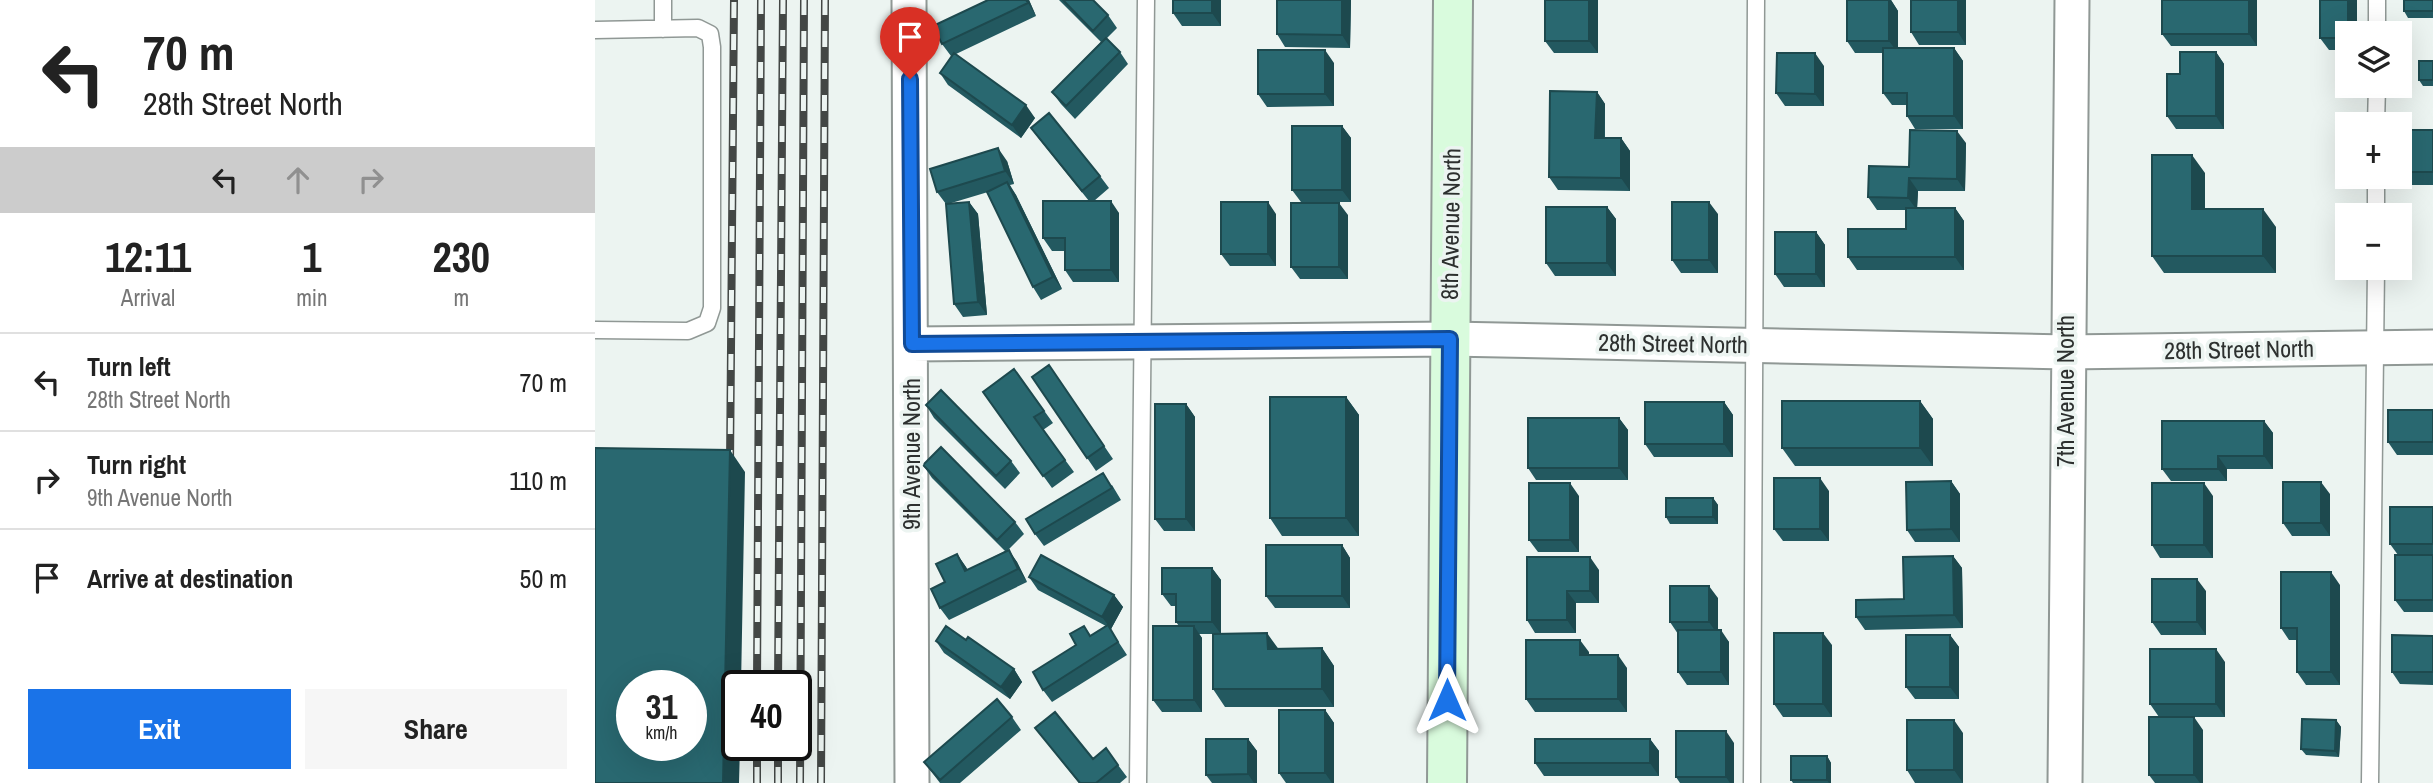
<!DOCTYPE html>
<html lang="en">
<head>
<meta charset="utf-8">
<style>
  :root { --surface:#fff; --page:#f6f6f6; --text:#222; --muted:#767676; --line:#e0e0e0; --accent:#1a73e8 }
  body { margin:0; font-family:"Archivo Narrow",sans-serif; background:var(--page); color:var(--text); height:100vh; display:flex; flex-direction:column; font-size:26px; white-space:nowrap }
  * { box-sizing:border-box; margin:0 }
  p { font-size:23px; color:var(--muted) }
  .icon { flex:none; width:38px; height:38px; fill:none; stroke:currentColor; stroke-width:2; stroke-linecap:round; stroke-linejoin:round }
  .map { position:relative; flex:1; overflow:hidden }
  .sheet { display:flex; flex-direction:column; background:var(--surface); width:595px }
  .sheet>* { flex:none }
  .hud { background:#fff; color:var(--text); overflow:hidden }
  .tools { position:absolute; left:1740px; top:21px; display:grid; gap:14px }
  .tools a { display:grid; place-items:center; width:77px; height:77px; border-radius:0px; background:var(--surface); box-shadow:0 7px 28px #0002; font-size:35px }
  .speed { position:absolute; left:21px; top:670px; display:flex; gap:14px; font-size:35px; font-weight:700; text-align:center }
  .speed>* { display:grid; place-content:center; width:91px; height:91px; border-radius:50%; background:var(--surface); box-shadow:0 7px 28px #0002; line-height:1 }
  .speed small { font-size:18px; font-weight:400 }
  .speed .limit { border:4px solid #111; border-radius:10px; background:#fff; color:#111 }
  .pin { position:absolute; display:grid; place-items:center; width:60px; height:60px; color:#fff; margin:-72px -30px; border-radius:50% 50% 50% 0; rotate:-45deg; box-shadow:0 0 7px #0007 }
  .pin .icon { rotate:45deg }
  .me { position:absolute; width:77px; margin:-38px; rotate:0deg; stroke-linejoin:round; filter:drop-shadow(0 0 5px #0008) }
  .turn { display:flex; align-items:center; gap:24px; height:147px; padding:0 28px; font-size:32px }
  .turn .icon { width:91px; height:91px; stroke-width:2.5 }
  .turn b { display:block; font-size:49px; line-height:60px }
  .lanes { display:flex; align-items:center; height:66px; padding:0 28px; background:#0003; justify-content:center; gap:35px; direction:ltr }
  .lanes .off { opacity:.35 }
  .eta { display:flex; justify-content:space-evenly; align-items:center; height:119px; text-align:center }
  .eta b { font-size:42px; font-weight:800; line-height:49px }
  .cta { display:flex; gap:14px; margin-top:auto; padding:14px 28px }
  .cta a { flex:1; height:80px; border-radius:0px; background:var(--accent); color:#fff; font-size:28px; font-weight:800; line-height:80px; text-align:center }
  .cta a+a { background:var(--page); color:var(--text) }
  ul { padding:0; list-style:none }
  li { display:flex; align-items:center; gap:21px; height:98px; padding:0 28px; border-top:2px solid var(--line) }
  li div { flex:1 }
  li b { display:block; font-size:26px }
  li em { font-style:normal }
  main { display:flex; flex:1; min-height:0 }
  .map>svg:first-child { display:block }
</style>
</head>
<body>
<main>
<section class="sheet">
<div class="hud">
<div class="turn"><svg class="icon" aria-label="left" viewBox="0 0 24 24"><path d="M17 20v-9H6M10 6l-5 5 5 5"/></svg><div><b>70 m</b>28th Street North</div></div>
<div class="lanes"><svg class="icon" aria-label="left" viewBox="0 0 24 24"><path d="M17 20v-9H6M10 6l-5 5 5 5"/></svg><svg class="icon off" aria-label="ahead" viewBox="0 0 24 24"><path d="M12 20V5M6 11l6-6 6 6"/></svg><svg class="icon off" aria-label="right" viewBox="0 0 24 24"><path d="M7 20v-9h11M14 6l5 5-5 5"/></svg></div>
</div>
<div class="eta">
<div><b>12:11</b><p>Arrival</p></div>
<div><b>1</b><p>min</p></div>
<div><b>230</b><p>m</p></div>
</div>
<ul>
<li><svg class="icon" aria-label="left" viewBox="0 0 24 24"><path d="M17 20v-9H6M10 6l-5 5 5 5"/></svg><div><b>Turn left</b><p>28th Street North</p></div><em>70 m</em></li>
<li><svg class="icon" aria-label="right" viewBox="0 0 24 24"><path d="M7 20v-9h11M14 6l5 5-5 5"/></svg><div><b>Turn right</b><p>9th Avenue North</p></div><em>110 m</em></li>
<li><svg class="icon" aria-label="arrive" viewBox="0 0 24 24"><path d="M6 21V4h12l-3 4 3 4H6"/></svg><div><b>Arrive at destination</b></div><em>50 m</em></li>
</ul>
<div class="cta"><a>Exit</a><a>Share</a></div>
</section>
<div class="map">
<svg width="1838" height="783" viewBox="0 0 1838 783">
  <rect width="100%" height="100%" fill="#ecf4f1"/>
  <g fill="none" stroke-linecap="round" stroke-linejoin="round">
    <g stroke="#909895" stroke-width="19">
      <path id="lane" d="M 68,29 L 68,0
        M 0,30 L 103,28 L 115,34 L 117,47 L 117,308 L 112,323 L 93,331 L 0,330
        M 1782,33 L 1782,0
        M 1781,124 L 1782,86
        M 1781,215 L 1781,177
        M 543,783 L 551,0
        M 1157,783 L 1161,0
        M 1775,783 L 1781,268"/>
    </g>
    <g stroke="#909895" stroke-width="37">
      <path id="street" d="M 314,0 L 317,783
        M 317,344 L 855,339 L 1471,352 L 1838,347
        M 1470,783 L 1477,0"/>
    </g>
    <g stroke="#909895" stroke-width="42">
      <path id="secondary" d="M 852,783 L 858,0"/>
    </g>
    <use href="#lane" stroke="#fff" stroke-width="16"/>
    <use href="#street" stroke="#fff" stroke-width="33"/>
    <use href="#secondary" stroke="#d9fbdd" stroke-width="38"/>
    <g stroke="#434745" stroke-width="8">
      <path id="rail" d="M 135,466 L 139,0
        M 162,686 L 166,0
        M 183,686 L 188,0
        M 162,783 L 162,746
        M 183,783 L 183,746
        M 205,783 L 209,0
        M 226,783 L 230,0"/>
    </g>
    <use href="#rail" stroke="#ecf4f1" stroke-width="5" stroke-dasharray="16" stroke-linecap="butt"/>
  </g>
  <path fill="#235960" d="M 434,0 L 441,16 L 361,54 L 440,118 L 426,138 L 353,85 L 345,73 L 357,56 L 356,56 L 347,44 Z
    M 464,0 L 498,0 L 513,15 L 522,28 L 511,39 L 525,52 L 533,64 L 480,119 L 466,104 L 457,92 L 506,42 Z
    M 626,0 L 626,26 L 587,26 L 578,13 Z
    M 756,0 L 755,48 L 690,47 L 682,34 Z
    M 1003,0 L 1003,53 L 959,53 L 950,41 Z
    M 1252,0 L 1296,0 L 1303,11 L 1303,48 L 1359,48 L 1368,61 L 1368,129 L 1320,129 L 1312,116 L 1312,105 L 1297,105 L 1288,93 L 1288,53 L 1260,53 L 1252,41 Z
    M 1371,0 L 1371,45 L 1324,45 L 1316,32 Z
    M 1662,0 L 1662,46 L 1576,46 L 1567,34 Z
    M 1762,0 L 1762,33 L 1752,33 L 1752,50 L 1734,50 L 1725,38 Z
    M 1838,0 L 1838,18 L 1813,18 L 1809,11 Z
    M 1621,52 L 1629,64 L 1629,129 L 1581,129 L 1572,116 L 1585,74 Z
    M 1838,61 L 1838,86 L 1828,86 L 1824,80 Z
    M 739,63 L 739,106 L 672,107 L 663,94 Z
    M 1229,66 L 1229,106 L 1190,106 L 1181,93 Z
    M 1002,92 L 1010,104 L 1010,138 L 1026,138 L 1035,151 L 1035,191 L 963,190 L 954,177 Z
    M 747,126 L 756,138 L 756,202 L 706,202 L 697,190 Z
    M 436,128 L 505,176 L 514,188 L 499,201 L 524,213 L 524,282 L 478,282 L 470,270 L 470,251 L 457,251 L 448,238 L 494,201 L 445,140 Z
    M 1804,130 L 1838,130 L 1838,185 L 1808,185 L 1802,177 L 1804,177 Z
    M 1371,143 L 1370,191 L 1323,191 L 1322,208 L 1360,208 L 1369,221 L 1369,270 L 1262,270 L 1253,257 L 1311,229 L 1311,210 L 1282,210 L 1273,197 L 1314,167 Z
    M 412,161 L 419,184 L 415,185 L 421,195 L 467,289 L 446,300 L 438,287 L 393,192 L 353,204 L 374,202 L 383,214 L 392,315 L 368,317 L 359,304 L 351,204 L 342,192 Z
    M 1610,173 L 1610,209 L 1681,227 L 1681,273 L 1569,273 L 1557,256 Z
    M 1012,207 L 1021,219 L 1021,276 L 960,276 L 951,263 Z
    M 681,214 L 681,266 L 635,266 L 626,254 Z
    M 1123,214 L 1123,273 L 1086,273 L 1077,260 Z
    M 753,215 L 753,279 L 705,279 L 696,267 Z
    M 1221,232 L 1230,245 L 1230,287 L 1189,287 L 1180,274 Z
    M 454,365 L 518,459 L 501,471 L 437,377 Z
    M 419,369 L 458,423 L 448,430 L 479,472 L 457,488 L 388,392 Z
    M 751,397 L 764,415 L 764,536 L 687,536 L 675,518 Z
    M 1325,401 L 1338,419 L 1338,466 L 1200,466 L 1187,448 Z
    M 1129,402 L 1138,415 L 1138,457 L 1059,457 L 1050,444 Z
    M 591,404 L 600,417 L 600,531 L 569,531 L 560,519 Z
    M 331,405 L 416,461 L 425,473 L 410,489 L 339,418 Z
    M 1838,410 L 1838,455 L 1802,455 L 1793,442 Z
    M 1024,418 L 1033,430 L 1033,480 L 941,480 L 933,468 Z
    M 1669,421 L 1678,433 L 1678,469 L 1632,469 L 1632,481 L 1576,481 L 1567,469 Z
    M 328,465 L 420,522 L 429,534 L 413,550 L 422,562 L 432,582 L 354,620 L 345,608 L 350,582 L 362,554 L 373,570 L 410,551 L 337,478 Z
    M 1356,481 L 1365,494 L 1365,542 L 1320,542 L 1312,530 Z
    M 517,485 L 526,500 L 449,546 L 440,534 Z
    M 1234,491 L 1234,541 L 1188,541 L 1179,529 Z
    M 1735,494 L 1735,536 L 1697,536 L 1688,523 Z
    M 984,496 L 984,552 L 943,552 L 934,540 Z
    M 1618,496 L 1618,558 L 1565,558 L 1557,545 Z
    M 1118,498 L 1123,505 L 1123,524 L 1075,524 L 1071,517 Z
    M 1838,507 L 1838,612 L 1809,612 L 1800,600 L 1803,555 L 1795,544 Z
    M 747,545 L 755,558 L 755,608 L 680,608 L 671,596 Z
    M 1358,556 L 1367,568 L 1368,628 L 1270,630 L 1261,617 L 1309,599 Z
    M 932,557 L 1004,570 L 1004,603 L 981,603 L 981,633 L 940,633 L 932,620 Z
    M 617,568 L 626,580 L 626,633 L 683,649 L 727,648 L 739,666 L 739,707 L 630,707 L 618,689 L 618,634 L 604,634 L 607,638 L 607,712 L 567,712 L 558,700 L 584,626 L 581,622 L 581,606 L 576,606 L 567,594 Z
    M 434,577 L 519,595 L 528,607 L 516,629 L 515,629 L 532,655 L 457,702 L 448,690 L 481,645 L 489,626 L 496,636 L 511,626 L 443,590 Z
    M 1745,585 L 1745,685 L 1711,685 L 1702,672 L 1702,640 L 1694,640 L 1686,628 Z
    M 1611,591 L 1611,635 L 1566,635 L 1557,622 Z
    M 1123,598 L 1123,630 L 1134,642 L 1134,685 L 1092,685 L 1083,672 L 1083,634 L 1075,622 Z
    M 1355,635 L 1364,647 L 1364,699 L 1320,699 L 1311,687 Z
    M 1838,636 L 1838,685 L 1805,684 L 1797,672 Z
    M 371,640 L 419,669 L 427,682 L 415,699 L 349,653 L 341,641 Z
    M 1237,645 L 1237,717 L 1188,717 L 1179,704 Z
    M 994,652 L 994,655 L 1032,668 L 1032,712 L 940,712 L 931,699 Z
    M 1630,662 L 1630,717 L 1564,717 L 1555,704 Z
    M 730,710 L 739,723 L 739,783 L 691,783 L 684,773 Z
    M 417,717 L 426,730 L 365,783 L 345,783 L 329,762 Z
    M 1741,720 L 1746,727 L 1744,757 L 1711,755 L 1706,749 Z
    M 440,728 L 498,759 L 523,765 L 532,777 L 525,783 L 484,783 Z
    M 1608,730 L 1608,783 L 1560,783 L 1554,775 Z
    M 1368,733 L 1368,783 L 1320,783 L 1312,770 Z
    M 653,739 L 662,751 L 662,783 L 617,783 L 611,775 Z
    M 1055,739 L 1064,751 L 1064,776 L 949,776 L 940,763 Z
    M 1139,743 L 1139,783 L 1085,783 L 1081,777 Z
    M 1232,756 L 1236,763 L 1236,783 L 1198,783 L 1196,780 Z"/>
  <path fill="#1d494e" d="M 431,0 L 434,0 L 441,16 L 433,3 Z
    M 617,0 L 626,0 L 626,26 L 617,13 Z
    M 747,0 L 756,0 L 755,48 L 747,35 Z
    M 994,0 L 1003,0 L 1003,53 L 994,41 Z
    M 1294,0 L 1296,0 L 1303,11 L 1303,53 L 1294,41 Z
    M 1363,0 L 1371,0 L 1371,45 L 1363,32 Z
    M 1654,0 L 1662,0 L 1662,46 L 1654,34 Z
    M 1753,0 L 1762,0 L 1762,33 L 1753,33 Z
    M 1359,48 L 1368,61 L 1368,129 L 1359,116 Z
    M 730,50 L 739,63 L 739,106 L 730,94 Z
    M 1621,52 L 1629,64 L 1629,129 L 1621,116 Z
    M 1220,53 L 1229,66 L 1229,106 L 1220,94 Z
    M 1002,92 L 1010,104 L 1009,150 L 1000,138 Z
    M 431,105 L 440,118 L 426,138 L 417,125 Z
    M 747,126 L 756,138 L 756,202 L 747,190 Z
    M 1362,131 L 1371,143 L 1370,191 L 1362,179 Z
    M 1026,138 L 1035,151 L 1035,191 L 1026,178 Z
    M 403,148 L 412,161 L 419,184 L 410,171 Z
    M 1597,155 L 1610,173 L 1610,227 L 1597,209 Z
    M 1314,178 L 1323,191 L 1322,210 L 1313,198 Z
    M 412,182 L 421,195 L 467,289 L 458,277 Z
    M 516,201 L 524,213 L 524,282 L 516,270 Z
    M 374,202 L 383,214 L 392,315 L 383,302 Z
    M 673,202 L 681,214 L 681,266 L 673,254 Z
    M 1114,202 L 1123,214 L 1123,273 L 1114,260 Z
    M 744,203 L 753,215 L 753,279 L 744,267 Z
    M 1012,207 L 1021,219 L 1021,276 L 1012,263 Z
    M 1360,208 L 1369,221 L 1369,270 L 1360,257 Z
    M 1668,209 L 1681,227 L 1681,273 L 1668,256 Z
    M 1221,232 L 1230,245 L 1230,287 L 1221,274 Z
    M 751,397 L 764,415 L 764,536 L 751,518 Z
    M 1325,401 L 1338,419 L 1338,466 L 1325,448 Z
    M 1129,402 L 1138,415 L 1138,457 L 1129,444 Z
    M 591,404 L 600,417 L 600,531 L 591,519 Z
    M 1024,418 L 1033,430 L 1033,480 L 1024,468 Z
    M 1669,421 L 1678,433 L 1678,469 L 1669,456 Z
    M 135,450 L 150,472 L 146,686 L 142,686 L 142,746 L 145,746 L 144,783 L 128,783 Z
    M 1623,456 L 1632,469 L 1632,481 L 1623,469 Z
    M 1225,478 L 1234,491 L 1234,541 L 1225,529 Z
    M 1356,481 L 1365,494 L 1365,542 L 1356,529 Z
    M 1726,482 L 1735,494 L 1735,536 L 1726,523 Z
    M 975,483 L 984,496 L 984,552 L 975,540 Z
    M 1609,483 L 1618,496 L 1618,558 L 1609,545 Z
    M 1118,498 L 1123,505 L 1123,524 L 1118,517 Z
    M 747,545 L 755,558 L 755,608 L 747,596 Z
    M 414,550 L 422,562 L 432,582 L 423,569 Z
    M 362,554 L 371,567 L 379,584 L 370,571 Z
    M 1358,556 L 1367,568 L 1368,628 L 1359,615 Z
    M 995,557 L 1004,570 L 1004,603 L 995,591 Z
    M 617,568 L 626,580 L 626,634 L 617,622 Z
    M 1736,572 L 1745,585 L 1745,685 L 1736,672 Z
    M 1602,579 L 1611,591 L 1611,635 L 1602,622 Z
    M 1114,586 L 1123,598 L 1123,635 L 1114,622 Z
    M 972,591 L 981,603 L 981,633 L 972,620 Z
    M 519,595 L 528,607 L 516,629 L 507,617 Z
    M 599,626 L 607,638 L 607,712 L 599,700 Z
    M 1126,630 L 1134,642 L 1134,685 L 1126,672 Z
    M 672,633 L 685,651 L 673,649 Z
    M 1228,633 L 1237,645 L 1237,717 L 1228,704 Z
    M 1355,635 L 1364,647 L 1364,699 L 1355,687 Z
    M 985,640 L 994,652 L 994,668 L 985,655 Z
    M 727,648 L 739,666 L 739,707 L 727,689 Z
    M 1621,649 L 1630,662 L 1630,717 L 1621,704 Z
    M 1023,655 L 1032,668 L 1032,712 L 1023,699 Z
    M 419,669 L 427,682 L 415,699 L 406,687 Z
    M 730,710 L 739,723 L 739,783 L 737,783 L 730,773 Z
    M 1599,717 L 1608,730 L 1608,783 L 1605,783 L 1599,775 Z
    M 1359,720 L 1368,733 L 1368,783 L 1359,770 Z
    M 1741,720 L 1746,727 L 1744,757 L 1740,751 Z
    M 1131,731 L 1139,743 L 1139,783 L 1135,783 L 1131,777 Z
    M 653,739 L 662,751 L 662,783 L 659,783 L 653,774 Z
    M 1055,739 L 1064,751 L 1064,776 L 1055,763 Z
    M 1232,756 L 1236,763 L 1236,783 L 1234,783 L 1232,780 Z"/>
  <path fill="#296870" stroke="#1d494e" stroke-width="2" fill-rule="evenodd" d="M 393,0 L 431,0 L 433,3 L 347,44 L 338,26 Z
    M 468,0 L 498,0 L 513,15 L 498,31 Z
    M 578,0 L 617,0 L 617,13 L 578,13 Z
    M 682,0 L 747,0 L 747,35 L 682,34 Z
    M 950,0 L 994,0 L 994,41 L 950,41 Z
    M 1252,0 L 1294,0 L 1294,41 L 1252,41 Z
    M 1316,0 L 1363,0 L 1363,32 L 1316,32 Z
    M 1567,0 L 1654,0 L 1654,34 L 1567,34 Z
    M 1725,0 L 1753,0 L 1753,33 L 1752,33 L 1752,38 L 1725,38 Z
    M 1809,0 L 1838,0 L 1838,11 L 1809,11 Z
    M 511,38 L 525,52 L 471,106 L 457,92 Z
    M 1288,48 L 1359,48 L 1359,116 L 1312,116 L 1312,93 L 1288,93 Z
    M 663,50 L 730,50 L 730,94 L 663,94 Z
    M 1585,52 L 1621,52 L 1621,116 L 1572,116 L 1572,74 L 1585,74 Z
    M 359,53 L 431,105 L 417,125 L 345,73 Z
    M 1182,53 L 1220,53 L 1220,94 L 1181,93 Z
    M 1824,61 L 1838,61 L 1838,80 L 1824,80 Z
    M 955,91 L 1002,92 L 1000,138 L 1026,138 L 1026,178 L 954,177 Z
    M 454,113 L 505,176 L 487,191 L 436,128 Z
    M 697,126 L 747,126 L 747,190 L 697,190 Z
    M 1315,130 L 1362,131 L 1362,179 L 1314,178 L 1313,198 L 1273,197 L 1274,166 L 1314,167 Z
    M 1804,130 L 1838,130 L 1838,172 L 1804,172 Z
    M 403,148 L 410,171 L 342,192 L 335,169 Z
    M 1557,155 L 1597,155 L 1597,209 L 1668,209 L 1668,256 L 1557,256 Z
    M 412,182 L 458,277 L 438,287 L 392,192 Z
    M 448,201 L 516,201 L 516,270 L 470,270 L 470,238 L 448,238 Z
    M 374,202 L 383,302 L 359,304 L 351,204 Z
    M 626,202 L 673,202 L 673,254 L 626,254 Z
    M 1077,202 L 1114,202 L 1114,260 L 1077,260 Z
    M 696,203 L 744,203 L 744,267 L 696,267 Z
    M 951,207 L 1012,207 L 1012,263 L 951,263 Z
    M 1311,208 L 1360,208 L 1360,257 L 1253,257 L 1253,229 L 1311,229 Z
    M 1180,232 L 1221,232 L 1221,274 L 1180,274 Z
    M 454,365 L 509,446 L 492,458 L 437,377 Z
    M 419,369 L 449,411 L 439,417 L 470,460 L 448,476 L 388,392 Z
    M 346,390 L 416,461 L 401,476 L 331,405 Z
    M 675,397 L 751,397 L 751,518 L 675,518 Z
    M 1187,401 L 1325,401 L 1325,448 L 1187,448 Z
    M 1050,402 L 1129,402 L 1129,444 L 1050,444 Z
    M 560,404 L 591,404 L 591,519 L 560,519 Z
    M 1793,410 L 1838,410 L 1838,442 L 1793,442 Z
    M 933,418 L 1024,418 L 1024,468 L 933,468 Z
    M 1567,421 L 1669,421 L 1669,456 L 1623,456 L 1623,469 L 1567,469 Z
    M 346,447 L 420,522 L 402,540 L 328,465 Z
    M 0,448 L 135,450 L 128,783 L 0,783 ZM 37,686 L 96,686 L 96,746 L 37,746 Z
    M 508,473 L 517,488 L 440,534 L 431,519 Z
    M 1179,478 L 1225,478 L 1225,529 L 1179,529 Z
    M 1356,481 L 1356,529 L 1312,530 L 1311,482 Z
    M 1688,482 L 1726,482 L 1726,523 L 1688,523 Z
    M 934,483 L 975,483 L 975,540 L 934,540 Z
    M 1557,483 L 1609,483 L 1609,545 L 1557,545 Z
    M 1071,498 L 1118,498 L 1118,517 L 1071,517 Z
    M 1795,507 L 1838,507 L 1838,544 L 1795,544 Z
    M 671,545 L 747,545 L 747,596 L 671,596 Z
    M 414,550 L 423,569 L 345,608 L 336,589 L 350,582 L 341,564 L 362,554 L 370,571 Z
    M 446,555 L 519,595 L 507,617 L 434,577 Z
    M 1800,555 L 1838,555 L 1838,600 L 1800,600 Z
    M 1358,556 L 1359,615 L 1261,617 L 1261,600 L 1309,599 L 1308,557 Z
    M 932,557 L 995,557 L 995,591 L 972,591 L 972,620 L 932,620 Z
    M 567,568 L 617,568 L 617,622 L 581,622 L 581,594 L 567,594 Z
    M 1686,572 L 1736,572 L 1736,672 L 1702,672 L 1702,628 L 1686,628 Z
    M 1557,579 L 1602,579 L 1602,622 L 1557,622 Z
    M 1075,586 L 1114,586 L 1114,622 L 1075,622 Z
    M 513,625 L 523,642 L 448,690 L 438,672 L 481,645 L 475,634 L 489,626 L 495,636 Z
    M 351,626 L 371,640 L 373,637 L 419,669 L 406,687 L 341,641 Z
    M 558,626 L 599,626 L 599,700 L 558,700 Z
    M 1083,630 L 1126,630 L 1126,672 L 1083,672 Z
    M 672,633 L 673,649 L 727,648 L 727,689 L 618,689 L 618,634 Z
    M 1179,633 L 1228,633 L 1228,704 L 1179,704 Z
    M 1311,635 L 1355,635 L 1355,687 L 1311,687 Z
    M 1797,635 L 1838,636 L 1838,672 L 1797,672 Z
    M 931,640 L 985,640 L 985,655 L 1023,655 L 1023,699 L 931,699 Z
    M 1555,649 L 1621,649 L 1621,704 L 1555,704 Z
    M 402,699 L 417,717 L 345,780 L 329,762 Z
    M 684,710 L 730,710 L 730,773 L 684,773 Z
    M 460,712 L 498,759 L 511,748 L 523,765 L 501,783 L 485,783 L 440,728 Z
    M 1554,717 L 1599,717 L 1599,775 L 1554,775 Z
    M 1707,719 L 1741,720 L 1740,751 L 1706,749 Z
    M 1312,720 L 1359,720 L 1359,770 L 1312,770 Z
    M 1081,731 L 1131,731 L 1131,777 L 1081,777 Z
    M 611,739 L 653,739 L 653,774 L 611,775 Z
    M 940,739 L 1055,739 L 1055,763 L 940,763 Z
    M 1196,756 L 1232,756 L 1232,780 L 1196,780 Z"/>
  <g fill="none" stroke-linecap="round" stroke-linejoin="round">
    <g stroke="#114b97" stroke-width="18">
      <path id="route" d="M 315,79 L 317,344 L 855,339 L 852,700"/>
    </g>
    <use href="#route" stroke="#1a73e8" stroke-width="12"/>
  </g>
  <g text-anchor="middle" stroke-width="7" stroke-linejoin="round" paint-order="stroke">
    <g font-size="24" fill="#2d302f" stroke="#ecf4f1">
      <text transform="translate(856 224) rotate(-89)" y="8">8th Avenue North</text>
      <text transform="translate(1078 344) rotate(1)" y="8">28th Street North</text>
      <text transform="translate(1644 350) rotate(-1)" y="8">28th Street North</text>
      <text transform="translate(1471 391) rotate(-90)" y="8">7th Avenue North</text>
      <text transform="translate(317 454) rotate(-90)" y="8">9th Avenue North</text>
    </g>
  </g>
</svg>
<div class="tools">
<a><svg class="icon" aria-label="layers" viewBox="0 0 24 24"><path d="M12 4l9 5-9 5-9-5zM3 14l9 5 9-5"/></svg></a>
<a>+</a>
<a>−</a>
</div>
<div class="speed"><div>31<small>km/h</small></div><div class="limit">40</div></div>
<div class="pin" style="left:315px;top:79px;background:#d93025"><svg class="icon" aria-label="arrive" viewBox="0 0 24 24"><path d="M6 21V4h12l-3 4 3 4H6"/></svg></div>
<svg class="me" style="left:852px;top:700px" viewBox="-20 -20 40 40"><path d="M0-17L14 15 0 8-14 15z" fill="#1a73e8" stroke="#fff" stroke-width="4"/></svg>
</div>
</main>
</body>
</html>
